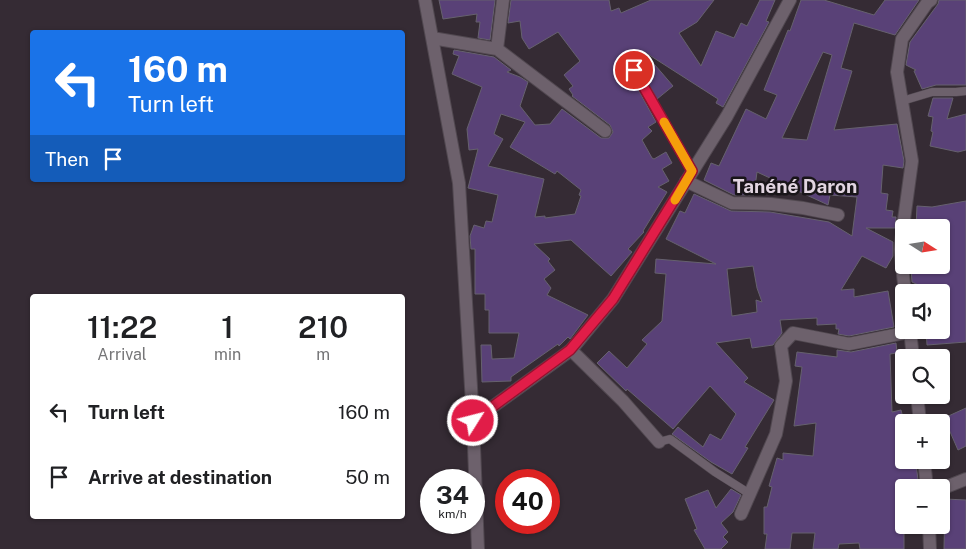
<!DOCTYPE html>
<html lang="en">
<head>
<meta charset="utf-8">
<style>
  :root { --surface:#fff; --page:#f2f2f2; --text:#202124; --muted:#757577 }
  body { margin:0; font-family:"Public Sans",sans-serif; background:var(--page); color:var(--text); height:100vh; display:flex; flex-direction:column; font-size:19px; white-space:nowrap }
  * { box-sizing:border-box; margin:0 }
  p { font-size:16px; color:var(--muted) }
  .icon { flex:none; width:28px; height:28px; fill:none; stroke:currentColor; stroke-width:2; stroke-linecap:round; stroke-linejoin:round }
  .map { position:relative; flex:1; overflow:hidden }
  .panel { position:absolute; left:30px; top:294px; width:375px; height:225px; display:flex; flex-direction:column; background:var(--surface); border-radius:5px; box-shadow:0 1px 4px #0004 }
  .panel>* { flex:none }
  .guide { position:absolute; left:30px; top:30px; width:375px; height:152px; border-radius:5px; box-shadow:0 1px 4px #0004; background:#1a73e8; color:#fff; overflow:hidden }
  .needle { width:32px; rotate:102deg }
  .buttons { position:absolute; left:895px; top:219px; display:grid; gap:10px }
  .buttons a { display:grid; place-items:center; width:55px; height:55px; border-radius:5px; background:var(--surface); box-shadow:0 1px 4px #0004; font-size:25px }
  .speed { position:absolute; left:420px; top:469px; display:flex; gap:10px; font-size:25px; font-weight:700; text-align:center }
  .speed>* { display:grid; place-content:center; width:65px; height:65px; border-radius:50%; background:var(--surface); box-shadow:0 1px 4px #0004; line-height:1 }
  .speed small { font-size:12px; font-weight:400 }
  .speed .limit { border:8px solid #d22; background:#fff; color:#111 }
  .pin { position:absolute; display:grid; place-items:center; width:42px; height:42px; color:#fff; margin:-21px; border:2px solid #fff; border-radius:50%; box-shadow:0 1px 5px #0007 }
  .me { position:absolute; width:55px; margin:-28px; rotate:54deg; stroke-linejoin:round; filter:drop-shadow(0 0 4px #0008) }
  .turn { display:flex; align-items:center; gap:18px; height:105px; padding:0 15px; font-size:22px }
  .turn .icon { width:65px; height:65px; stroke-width:2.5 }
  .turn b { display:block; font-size:35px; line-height:42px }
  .then { display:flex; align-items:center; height:48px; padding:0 15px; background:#0003; gap:10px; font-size:19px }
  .eta { display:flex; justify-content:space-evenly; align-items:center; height:85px; text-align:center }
  .eta b { font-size:30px; font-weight:600; line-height:35px }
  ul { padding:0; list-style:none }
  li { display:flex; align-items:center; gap:15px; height:65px; padding:0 15px }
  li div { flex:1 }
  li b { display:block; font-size:19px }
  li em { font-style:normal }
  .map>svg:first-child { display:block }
</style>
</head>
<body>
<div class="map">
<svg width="966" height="549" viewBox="0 0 966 549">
  <rect width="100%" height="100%" fill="#352b34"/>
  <path fill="#594177" stroke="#66616e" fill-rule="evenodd" d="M 439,0 L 495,0 L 490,40 L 478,38 L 480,22 L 476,22 L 477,14 L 443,19 Z
    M 511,0 L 609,0 L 611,11 L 619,8 L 621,13 L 651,0 L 714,0 L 697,22 L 679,33 L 701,66 L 716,31 L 734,38 L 741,23 L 747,26 L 760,0 L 775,0 L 766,21 L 769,22 L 723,107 L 716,103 L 718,99 L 643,51 L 673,86 L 657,99 L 639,67 L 634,64 L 629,67 L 629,73 L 656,122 L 648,127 L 652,131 L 642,140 L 652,158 L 654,159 L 666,152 L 672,163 L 662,169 L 669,181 L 658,187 L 667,192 L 643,231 L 644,232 L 628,249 L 632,252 L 611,276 L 571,240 L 534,244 L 550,259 L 548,261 L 555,270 L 544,279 L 551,288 L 547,295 L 588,315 L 570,339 L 568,337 L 559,346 L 558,344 L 511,377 L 511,381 L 482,382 L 481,345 L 491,345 L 492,359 L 514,358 L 519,333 L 489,333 L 489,310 L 485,310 L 485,294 L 475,294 L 475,249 L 471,249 L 470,236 L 474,225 L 484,228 L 486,221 L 492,222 L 498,195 L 468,188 L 478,149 L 469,150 L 467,129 L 482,87 L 452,74 L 459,56 L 453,54 L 454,50 L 494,57 L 511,70 L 507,72 L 520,77 L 528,82 L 520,106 L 535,125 L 550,124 L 562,109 L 601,138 L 609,138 L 613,132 L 610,125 L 572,96 L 573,95 L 569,89 L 573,86 L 564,75 L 580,61 L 558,32 L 529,49 L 522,38 L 520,21 L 508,23 ZM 501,114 L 525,122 L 510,147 L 555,174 L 557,171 L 581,190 L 579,195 L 581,196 L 575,214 L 545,218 L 545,216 L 535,217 L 544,179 L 488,166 L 503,139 L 494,134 Z
    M 801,0 L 824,0 L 874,15 L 885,0 L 919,0 L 895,35 L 854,23 L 841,68 L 852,71 L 834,130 L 897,124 L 904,161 L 903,168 L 883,165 L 881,193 L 888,194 L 886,210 L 893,211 L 892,217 L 896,217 L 895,228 L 866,228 L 893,242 L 893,256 L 886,268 L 862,256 L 841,290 L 854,289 L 854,297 L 888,291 L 894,327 L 849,336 L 838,334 L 839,329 L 836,329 L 836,324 L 817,325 L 817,318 L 780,320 L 782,333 L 773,345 L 752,348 L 750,338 L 716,343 L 748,378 L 744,382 L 774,400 L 745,447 L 748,448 L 732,474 L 711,462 L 672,434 L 678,427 L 703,447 L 710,434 L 721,440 L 736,414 L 710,386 L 673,429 L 627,389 L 626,391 L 597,363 L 609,351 L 627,368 L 647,344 L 642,340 L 662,321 L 666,274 L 655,273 L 656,259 L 716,264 L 666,239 L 680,211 L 685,213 L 694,194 L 731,211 L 770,212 L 829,222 L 852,236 L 857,197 L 830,195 L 828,205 L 826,204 L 757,172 L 754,195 L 734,195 L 704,180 L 711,163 L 719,166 L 746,109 L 766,119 L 777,95 L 764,90 L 788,30 L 790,31 ZM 823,52 L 832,55 L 807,140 L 782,138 ZM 753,266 L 757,288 L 762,302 L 756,300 L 757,312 L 732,316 L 727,269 Z
    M 939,0 L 966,0 L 966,85 L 936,85 L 922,89 L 914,71 L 916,70 L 906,65 L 910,42 L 938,4 Z
    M 933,98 L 953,98 L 947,119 L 966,114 L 966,150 L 958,152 L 930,146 L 933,132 L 931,131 L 933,117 L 928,116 Z
    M 966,201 L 966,342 L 927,345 L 926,330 L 944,330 L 941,292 L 933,292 L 912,282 L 911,269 L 919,270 L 918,265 L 941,265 L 941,262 L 943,261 L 941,249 L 941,228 L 916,228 L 917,206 L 932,207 Z
    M 896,343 L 897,353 L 890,354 L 892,412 L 901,410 L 904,422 L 903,463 L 916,464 L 919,488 L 904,488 L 904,549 L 860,549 L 859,543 L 839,544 L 838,549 L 813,549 L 815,533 L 792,533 L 790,549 L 765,549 L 767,534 L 764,534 L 764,507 L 767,507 L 772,487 L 769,486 L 777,458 L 783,460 L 783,453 L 813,456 L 816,423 L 794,426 L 802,367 L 795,366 L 797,352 L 837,357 L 837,350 L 851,352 Z
    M 966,408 L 966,446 L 958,450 L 944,418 Z
    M 731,489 L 741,495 L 733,512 L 721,523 L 728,532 L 723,537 L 728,542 L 721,549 L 705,549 L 694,530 L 697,529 L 685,499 L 708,490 L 716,508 Z
    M 945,499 L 966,500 L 966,549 L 944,549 Z"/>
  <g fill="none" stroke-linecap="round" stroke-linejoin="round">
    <g stroke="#514850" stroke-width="9">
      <path id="lane" d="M 634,70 L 692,171
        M 902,101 L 932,92 L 956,92 L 966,91
        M 659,442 L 670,439 L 715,472 L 750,494"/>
    </g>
    <g stroke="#514850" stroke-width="14">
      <path id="street" d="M 425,0 L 459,183 L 473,421
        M 432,38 L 497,49 L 605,131
        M 497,49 L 503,0
        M 686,181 L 732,203 L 771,204 L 803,208 L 838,215
        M 905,292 L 900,249 L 912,161 L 897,72 L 902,39 L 927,3 L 931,0
        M 910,330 L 913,358
        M 571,350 L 623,401 L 659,442
        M 917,395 L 920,422
        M 924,460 L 927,488
        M 941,489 L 966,479
        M 741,514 L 776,434 L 786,381 L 781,346 L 793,333 L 849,344 L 910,332
        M 929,525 L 930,549"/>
    </g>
    <g stroke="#514850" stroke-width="14">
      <path id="secondary" d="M 478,549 L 473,421 L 571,350 L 613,299 L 727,116 L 790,0"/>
    </g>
    <use href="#lane" stroke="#6d616c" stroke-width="8"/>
    <use href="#street" stroke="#6d616c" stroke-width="12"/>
    <use href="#secondary" stroke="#6d616c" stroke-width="12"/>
  </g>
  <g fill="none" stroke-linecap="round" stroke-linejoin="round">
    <g stroke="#92132f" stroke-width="12">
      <path id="route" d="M 473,421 L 570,350 L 613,299 L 692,171 L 634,70"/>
    </g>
    <use href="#route" stroke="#e11d48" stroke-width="9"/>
    <path stroke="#f59e0b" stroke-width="9" d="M 664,122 L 692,171 L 675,200"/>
  </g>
  <g text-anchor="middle" stroke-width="5" stroke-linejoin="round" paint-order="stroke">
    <g font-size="19" font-weight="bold" fill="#e2d5e1" stroke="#191519">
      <text x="795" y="193">Tanéné Daron</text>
    </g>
  </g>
</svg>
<div class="buttons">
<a><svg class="needle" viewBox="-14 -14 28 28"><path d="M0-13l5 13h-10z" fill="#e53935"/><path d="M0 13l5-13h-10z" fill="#757577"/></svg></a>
<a><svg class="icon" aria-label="sound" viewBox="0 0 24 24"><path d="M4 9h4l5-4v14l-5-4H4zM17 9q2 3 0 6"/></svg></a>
<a><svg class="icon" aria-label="search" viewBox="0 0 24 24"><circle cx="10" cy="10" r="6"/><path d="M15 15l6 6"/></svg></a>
<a>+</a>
<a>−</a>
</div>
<div class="speed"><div>34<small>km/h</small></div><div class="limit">40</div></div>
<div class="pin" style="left:634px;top:70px;background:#d93025"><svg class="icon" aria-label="arrive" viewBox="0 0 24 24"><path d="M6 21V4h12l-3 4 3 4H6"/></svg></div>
<svg class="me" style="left:473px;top:421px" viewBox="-20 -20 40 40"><circle r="17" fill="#e11d48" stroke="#fff" stroke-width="3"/><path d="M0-11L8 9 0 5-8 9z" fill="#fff"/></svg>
<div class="guide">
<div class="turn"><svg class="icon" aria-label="left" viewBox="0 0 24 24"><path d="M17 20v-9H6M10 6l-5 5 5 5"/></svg><div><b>160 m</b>Turn left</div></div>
<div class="then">Then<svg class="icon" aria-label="arrive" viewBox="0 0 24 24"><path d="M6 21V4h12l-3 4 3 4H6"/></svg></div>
</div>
<section class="panel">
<div class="eta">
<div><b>11:22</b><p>Arrival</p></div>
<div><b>1</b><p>min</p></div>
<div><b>210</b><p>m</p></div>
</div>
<ul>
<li><svg class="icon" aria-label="left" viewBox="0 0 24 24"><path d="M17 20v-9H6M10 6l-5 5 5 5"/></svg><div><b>Turn left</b></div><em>160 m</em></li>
<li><svg class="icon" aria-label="arrive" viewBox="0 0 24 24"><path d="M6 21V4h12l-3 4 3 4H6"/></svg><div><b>Arrive at destination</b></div><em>50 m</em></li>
</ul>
</section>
</div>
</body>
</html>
